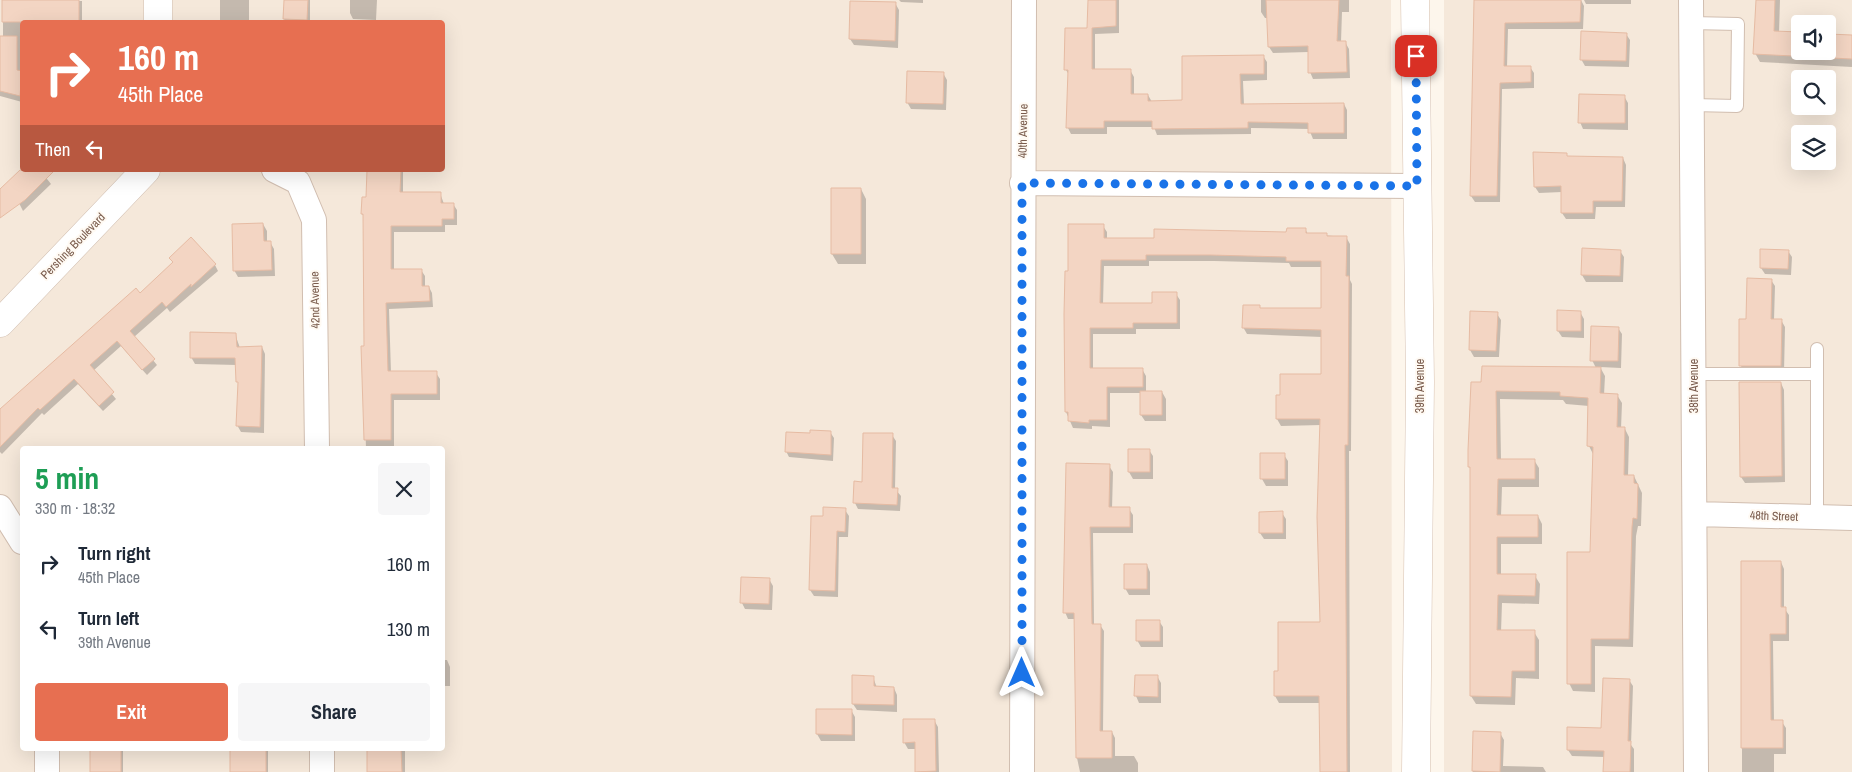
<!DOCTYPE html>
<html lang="en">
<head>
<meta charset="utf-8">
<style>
  :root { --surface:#fff; --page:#f6f6f7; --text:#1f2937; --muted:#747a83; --accent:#e76f51 }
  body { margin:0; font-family:"Archivo Narrow",sans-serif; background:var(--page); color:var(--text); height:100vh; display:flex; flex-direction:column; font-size:19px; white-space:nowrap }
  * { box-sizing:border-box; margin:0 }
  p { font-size:16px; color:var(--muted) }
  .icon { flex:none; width:28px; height:28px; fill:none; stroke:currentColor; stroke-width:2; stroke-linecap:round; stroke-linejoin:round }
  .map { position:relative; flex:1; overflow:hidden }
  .side { position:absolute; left:20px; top:446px; width:425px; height:305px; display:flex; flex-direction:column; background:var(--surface); border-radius:5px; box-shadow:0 5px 20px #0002 }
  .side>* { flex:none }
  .banner { position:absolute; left:20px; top:20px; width:425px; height:152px; border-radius:5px; box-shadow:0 5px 20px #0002; background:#e76f51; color:#fff; overflow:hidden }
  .buttons { position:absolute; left:1791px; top:15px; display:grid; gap:10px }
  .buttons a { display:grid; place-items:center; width:45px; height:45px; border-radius:5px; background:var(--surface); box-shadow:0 5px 20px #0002; font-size:25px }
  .pin { position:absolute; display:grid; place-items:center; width:42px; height:42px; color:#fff; margin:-21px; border-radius:10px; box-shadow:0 2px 8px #0006 }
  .me { position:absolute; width:55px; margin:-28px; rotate:0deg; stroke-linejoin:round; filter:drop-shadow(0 0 4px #0008) }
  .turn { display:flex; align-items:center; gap:18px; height:105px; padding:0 15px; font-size:22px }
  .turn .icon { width:65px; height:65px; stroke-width:2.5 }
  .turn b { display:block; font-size:35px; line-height:42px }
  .then { display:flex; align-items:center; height:48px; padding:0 15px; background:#0003; gap:10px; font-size:19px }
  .round { display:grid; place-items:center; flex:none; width:52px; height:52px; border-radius:5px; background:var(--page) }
  .overview { display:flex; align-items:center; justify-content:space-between; height:85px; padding:0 15px }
  h1 { font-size:30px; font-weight:700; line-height:38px; color:#1e9e55 }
  .primary-button { display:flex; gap:10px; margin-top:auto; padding:10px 15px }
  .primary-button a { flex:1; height:58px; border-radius:5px; background:var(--accent); color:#fff; font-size:20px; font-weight:700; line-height:58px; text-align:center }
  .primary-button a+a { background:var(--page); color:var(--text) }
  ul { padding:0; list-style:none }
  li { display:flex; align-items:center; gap:15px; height:65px; padding:0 15px }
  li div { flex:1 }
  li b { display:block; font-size:19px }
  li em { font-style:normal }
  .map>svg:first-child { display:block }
</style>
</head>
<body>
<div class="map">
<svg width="1852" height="772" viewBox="0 0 1852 772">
  <rect width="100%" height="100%" fill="#fdf6ec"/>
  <path fill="#f5e8da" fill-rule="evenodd" d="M 0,0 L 1391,0 L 1392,772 L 0,772 ZM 22,22 L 442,22 L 442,170 L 22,170 ZM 22,449 L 442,449 L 442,749 L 22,749 Z
    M 1444,0 L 1852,0 L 1852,772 L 1444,772 ZM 1800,24 L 1828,24 L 1828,51 L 1800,51 ZM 1800,79 L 1828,79 L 1828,106 L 1800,106 ZM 1800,134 L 1828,134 L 1828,161 L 1800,161 Z"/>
  <path fill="#0003" d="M 3,0 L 82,1 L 82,22 L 22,22 L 22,102 L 0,96 L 0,37 L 3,37 Z
    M 220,0 L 249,0 L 249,22 L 220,22 Z
    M 285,0 L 310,0 L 310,22 L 286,22 L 284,19 Z
    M 350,0 L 377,0 L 376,20 L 353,19 L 350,13 Z
    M 899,0 L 923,0 L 923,3 L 901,2 Z
    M 1089,0 L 1119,0 L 1119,33 L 1095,34 L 1095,70 L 1130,70 L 1134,77 L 1134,95 L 1148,95 L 1152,102 L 1183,101 L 1263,56 L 1267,62 L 1267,80 L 1243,81 L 1244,105 L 1344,104 L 1347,110 L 1347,139 L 1313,139 L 1309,129 L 1251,128 L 1251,134 L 1157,135 L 1154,127 L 1107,127 L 1107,134 L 1071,134 L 1068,128 L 1069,75 L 1066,70 L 1088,29 Z
    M 1261,0 L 1349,0 L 1349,12 L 1342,12 L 1341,42 L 1345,42 L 1349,49 L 1350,78 L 1313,79 L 1310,72 L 1309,52 L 1273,53 L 1269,47 L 1268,18 L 1265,18 L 1261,12 Z
    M 1475,0 L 1581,0 L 1584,6 L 1583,29 L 1508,29 L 1507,67 L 1530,67 L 1534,73 L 1534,88 L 1502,89 L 1500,202 L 1475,202 L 1471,196 Z
    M 1584,0 L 1631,0 L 1631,4 L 1586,4 Z
    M 1756,0 L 1780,0 L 1779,33 L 1800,34 L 1800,51 L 1828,51 L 1828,35 L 1852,36 L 1852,67 L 1760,62 L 1755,53 Z
    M 895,3 L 899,10 L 898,48 L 854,45 L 850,39 Z
    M 1626,34 L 1630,40 L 1629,67 L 1585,66 L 1581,59 Z
    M 943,73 L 947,80 L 946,110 L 911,109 L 907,102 Z
    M 1624,96 L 1628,103 L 1628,130 L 1583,129 L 1580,122 Z
    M 1566,154 L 1568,158 L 1623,158 L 1626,165 L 1625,207 L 1596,207 L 1595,219 L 1566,219 L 1562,213 L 1562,192 L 1539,193 L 1535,187 Z
    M 22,169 L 40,170 L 51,184 L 23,211 L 19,203 L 0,209 L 0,191 Z
    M 368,170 L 403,170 L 403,193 L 440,193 L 444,204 L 453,204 L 457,210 L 457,225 L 445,225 L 445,232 L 394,232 L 394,270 L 421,270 L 425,276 L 425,287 L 429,287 L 432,293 L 433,307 L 389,309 L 391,373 L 436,373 L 440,379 L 440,400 L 394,400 L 394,449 L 366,449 L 363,348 L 365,347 L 365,218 L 362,214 L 367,198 Z
    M 861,189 L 866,199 L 866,264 L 838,264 L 832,254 Z
    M 263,224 L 267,231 L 267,242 L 270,242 L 274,249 L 275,276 L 238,277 L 234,270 Z
    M 1103,226 L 1107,232 L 1107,240 L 1288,234 L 1305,229 L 1308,234 L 1346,237 L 1350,244 L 1350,280 L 1352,284 L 1351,451 L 1349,451 L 1350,772 L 1321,772 L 1321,703 L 1279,703 L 1275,696 L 1280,673 L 1321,623 L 1321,425 L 1281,426 L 1277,419 L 1323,375 L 1322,337 L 1247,334 L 1243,327 L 1259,307 L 1261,310 L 1323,310 L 1323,267 L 1291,267 L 1289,263 L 1214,261 L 1149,261 L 1149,266 L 1104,266 L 1103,304 L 1154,304 L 1176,294 L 1180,300 L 1180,329 L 1136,329 L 1136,334 L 1093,334 L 1093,369 L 1142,369 L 1146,376 L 1146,392 L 1162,392 L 1166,399 L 1166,421 L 1145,421 L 1141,415 L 1141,393 L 1110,393 L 1110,427 L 1092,426 L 1092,429 L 1073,428 L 1066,412 L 1069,273 Z
    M 1583,249 L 1620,251 L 1624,257 L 1623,282 L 1586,282 L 1582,275 Z
    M 1788,251 L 1792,257 L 1791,275 L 1765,274 L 1761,268 Z
    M 170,258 L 215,265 L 218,271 L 170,312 L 167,308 L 134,337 L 157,365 L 147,375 L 121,346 L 93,371 L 116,399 L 103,411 L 78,384 L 44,415 L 42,413 L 2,454 L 0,452 L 0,411 L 140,294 L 173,263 Z
    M 1771,280 L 1775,286 L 1774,320 L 1781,320 L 1785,327 L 1784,372 L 1744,372 L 1741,366 L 1747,320 Z
    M 1471,312 L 1497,314 L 1501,320 L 1499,357 L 1474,357 L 1470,350 Z
    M 1580,312 L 1584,319 L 1584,338 L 1562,337 L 1558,331 Z
    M 1618,328 L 1622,334 L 1621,368 L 1600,367 L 1605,376 L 1604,395 L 1617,395 L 1622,403 L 1621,429 L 1625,429 L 1629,437 L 1628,476 L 1634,476 L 1642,493 L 1641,526 L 1638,526 L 1636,536 L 1633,647 L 1595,646 L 1595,692 L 1573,691 L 1569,683 L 1591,554 L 1593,454 L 1589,446 L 1589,406 L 1566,404 L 1563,400 L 1500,399 L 1501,460 L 1534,460 L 1539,468 L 1539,487 L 1502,487 L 1501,516 L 1538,516 L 1542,524 L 1542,544 L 1501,544 L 1501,575 L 1535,576 L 1540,584 L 1539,604 L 1502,603 L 1501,632 L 1534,632 L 1539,640 L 1539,679 L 1516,678 L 1515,705 L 1476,704 L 1471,696 L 1471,471 L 1469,466 L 1472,383 L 1596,368 L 1592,360 Z
    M 235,334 L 240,348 L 262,347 L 265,354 L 264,433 L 241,432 L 237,425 L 239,385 L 237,365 L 195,364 L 191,357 Z
    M 1781,383 L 1784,390 L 1785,482 L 1745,483 L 1741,477 Z
    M 830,432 L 834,438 L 833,461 L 789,457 L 786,451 L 811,434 Z
    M 892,435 L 896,441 L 895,489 L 901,496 L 900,511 L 858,509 L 855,503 Z
    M 1129,450 L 1149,450 L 1153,456 L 1153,479 L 1133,479 L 1129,472 Z
    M 1284,455 L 1288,461 L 1288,486 L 1266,486 L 1262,479 Z
    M 1068,465 L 1109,466 L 1113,472 L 1112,509 L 1129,509 L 1133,515 L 1133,533 L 1093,533 L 1094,625 L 1100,625 L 1104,631 L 1103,732 L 1112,732 L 1115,738 L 1115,756 L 1134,756 L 1138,763 L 1138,772 L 1080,772 L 1077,758 L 1076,619 L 1068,619 L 1065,612 Z
    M 845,510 L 849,516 L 848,537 L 839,537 L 838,597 L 814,596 L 810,590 L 824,518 Z
    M 1282,513 L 1286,519 L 1286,539 L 1264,539 L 1260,533 Z
    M 1742,562 L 1781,562 L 1784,569 L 1784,608 L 1789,615 L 1789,641 L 1773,641 L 1774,722 L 1782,722 L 1786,728 L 1786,754 L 1774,754 L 1774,772 L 1742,772 Z
    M 1147,565 L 1150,572 L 1150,595 L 1129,595 L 1125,588 Z
    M 769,579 L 773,586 L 772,610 L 745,609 L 742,603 Z
    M 442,610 L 445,613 L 445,634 L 442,634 Z
    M 1159,621 L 1163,627 L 1163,647 L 1141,647 L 1137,640 Z
    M 442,660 L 447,660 L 450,667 L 450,686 L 442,686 Z
    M 1157,676 L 1161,683 L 1161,703 L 1139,703 L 1136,696 Z
    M 873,677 L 877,688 L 894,688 L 897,695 L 897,712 L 857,710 L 853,704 Z
    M 1629,680 L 1633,686 L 1631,745 L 1634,749 L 1634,772 L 1605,772 L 1605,757 L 1572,756 L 1568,750 L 1603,729 Z
    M 851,710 L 855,717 L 855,741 L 821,741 L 817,734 Z
    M 934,720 L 938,727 L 939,772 L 917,772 L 916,749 L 908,749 L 904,742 Z
    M 1474,732 L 1500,733 L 1504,740 L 1503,766 L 1543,767 L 1546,772 L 1473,772 Z
    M 92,749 L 123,749 L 123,772 L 92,772 Z
    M 232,749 L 268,749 L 268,772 L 232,772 Z
    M 369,749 L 405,749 L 405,772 L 369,772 Z"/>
  <path fill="#f3d5c3" stroke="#e6bba3" d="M 2,0 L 79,0 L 79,22 L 2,22 Z
    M 284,0 L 308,0 L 307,20 L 283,19 Z
    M 1088,0 L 1116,0 L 1116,26 L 1092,28 L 1092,69 L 1131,69 L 1131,94 L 1148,94 L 1148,101 L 1182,100 L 1182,56 L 1264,55 L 1264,74 L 1240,74 L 1241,104 L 1344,103 L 1344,133 L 1308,133 L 1308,123 L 1248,122 L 1248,128 L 1152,129 L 1152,121 L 1104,121 L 1104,128 L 1066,128 L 1068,70 L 1064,70 L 1065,28 L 1087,28 Z
    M 1266,0 L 1339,0 L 1337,41 L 1346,41 L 1347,72 L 1308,73 L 1308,46 L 1268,47 Z
    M 1474,0 L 1581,0 L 1580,22 L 1505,23 L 1504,66 L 1531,66 L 1531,82 L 1500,83 L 1497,196 L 1470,196 Z
    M 1756,0 L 1775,0 L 1774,31 L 1800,32 L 1800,51 L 1828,51 L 1828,34 L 1852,35 L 1852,59 L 1753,54 Z
    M 850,1 L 896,2 L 895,41 L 849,39 Z
    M 1581,31 L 1627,33 L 1626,61 L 1580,60 Z
    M 0,36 L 17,36 L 17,70 L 22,71 L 20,96 L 0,91 Z
    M 907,71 L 944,72 L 943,104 L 906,103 Z
    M 1579,94 L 1625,95 L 1625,123 L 1578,123 Z
    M 1533,152 L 1567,153 L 1567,156 L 1623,157 L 1622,201 L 1593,201 L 1593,213 L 1561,213 L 1561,186 L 1534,187 Z
    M 20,170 L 55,170 L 25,200 L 0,218 L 0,189 Z
    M 367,170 L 401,170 L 400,192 L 441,192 L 441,203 L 454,203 L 454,219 L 442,219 L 442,226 L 391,226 L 391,269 L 422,269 L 422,286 L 429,286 L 430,301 L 386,303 L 388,371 L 437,371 L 437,394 L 391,394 L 391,440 L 364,440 L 361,346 L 364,346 L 363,214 L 361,214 L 362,197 L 366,197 Z
    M 831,188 L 861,188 L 861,254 L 831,254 Z
    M 263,223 L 264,241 L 271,241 L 272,270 L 233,271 L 232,224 Z
    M 1068,224 L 1104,224 L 1104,238 L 1154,238 L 1154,229 L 1286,232 L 1287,228 L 1306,228 L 1306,233 L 1327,233 L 1327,236 L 1347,236 L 1346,276 L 1349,276 L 1348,445 L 1345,445 L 1347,772 L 1320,772 L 1319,696 L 1274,696 L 1274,671 L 1278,671 L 1278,622 L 1320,622 L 1317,517 L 1320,419 L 1276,419 L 1276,395 L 1280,395 L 1280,374 L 1321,374 L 1321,330 L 1242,328 L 1243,305 L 1260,305 L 1260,308 L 1321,308 L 1321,261 L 1286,261 L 1286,257 L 1210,255 L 1146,255 L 1146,260 L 1101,260 L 1100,303 L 1152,303 L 1152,292 L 1177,292 L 1177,323 L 1133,323 L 1133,328 L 1090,328 L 1090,368 L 1143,368 L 1143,387 L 1107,387 L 1107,420 L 1089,420 L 1089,423 L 1068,421 L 1068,412 L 1065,412 L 1064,314 L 1065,271 L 1068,271 Z
    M 191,237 L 216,264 L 191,287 L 191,284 L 166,307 L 162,302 L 130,331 L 155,359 L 142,370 L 117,341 L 90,365 L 114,392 L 99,406 L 74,379 L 40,410 L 38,408 L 0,447 L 0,409 L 136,288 L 140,293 L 173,262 L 169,258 Z
    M 1582,248 L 1621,250 L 1620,276 L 1581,275 Z
    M 1760,249 L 1789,250 L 1788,269 L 1760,268 Z
    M 1747,278 L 1772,279 L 1771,319 L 1782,319 L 1781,366 L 1739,366 L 1739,319 L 1746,319 Z
    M 1557,310 L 1581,311 L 1581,331 L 1557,331 Z
    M 1470,311 L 1498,312 L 1496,351 L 1469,350 Z
    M 1591,326 L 1619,327 L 1618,361 L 1590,361 Z
    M 190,332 L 236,333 L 237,347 L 262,346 L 260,427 L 236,426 L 238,382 L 236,382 L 235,358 L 190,358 Z
    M 1482,366 L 1601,367 L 1600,393 L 1618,394 L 1617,427 L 1625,427 L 1624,475 L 1634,475 L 1634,483 L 1638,484 L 1637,519 L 1633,518 L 1632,527 L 1629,639 L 1591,639 L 1591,684 L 1567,684 L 1567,552 L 1590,552 L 1593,447 L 1587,446 L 1588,398 L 1560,396 L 1560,392 L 1496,391 L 1497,459 L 1535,459 L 1535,479 L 1498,479 L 1497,515 L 1538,515 L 1538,537 L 1497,537 L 1497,574 L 1536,574 L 1535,596 L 1498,595 L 1497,630 L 1535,630 L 1535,671 L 1512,671 L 1511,697 L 1470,696 L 1470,467 L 1468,467 L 1468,450 L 1471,382 L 1481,382 Z
    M 1739,382 L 1781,382 L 1782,476 L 1740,477 Z
    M 1140,391 L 1162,391 L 1162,415 L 1140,415 Z
    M 810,430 L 831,431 L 831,455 L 785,452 L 786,432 L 810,433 Z
    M 863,433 L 893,433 L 892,488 L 898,488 L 897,505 L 853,503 L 854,481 L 862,482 Z
    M 1128,449 L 1150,449 L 1150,472 L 1128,472 Z
    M 1260,453 L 1285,453 L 1285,479 L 1260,479 Z
    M 1066,463 L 1110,464 L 1109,507 L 1130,507 L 1130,527 L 1090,527 L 1092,624 L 1101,624 L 1100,731 L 1112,731 L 1112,758 L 1076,758 L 1074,613 L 1063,613 Z
    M 823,507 L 846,508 L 845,532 L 837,531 L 835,591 L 809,590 L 811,516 L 823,516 Z
    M 1283,511 L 1283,533 L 1259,533 L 1259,512 Z
    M 1741,561 L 1781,561 L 1781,607 L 1786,607 L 1786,634 L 1770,634 L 1771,720 L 1783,720 L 1783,748 L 1741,748 Z
    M 1124,564 L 1147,564 L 1147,589 L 1124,589 Z
    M 741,577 L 770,578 L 769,604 L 740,603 Z
    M 1136,620 L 1160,620 L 1160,641 L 1136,641 Z
    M 852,675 L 874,676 L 874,686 L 894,687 L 894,705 L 852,704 Z
    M 1135,675 L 1158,675 L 1158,697 L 1134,696 Z
    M 1603,678 L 1630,679 L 1628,741 L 1631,741 L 1630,772 L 1603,772 L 1604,751 L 1567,750 L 1567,727 L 1601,728 Z
    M 816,709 L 852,709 L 852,735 L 816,734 Z
    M 903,719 L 935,719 L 936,771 L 915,772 L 915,742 L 903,743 Z
    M 1473,731 L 1501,732 L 1500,772 L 1472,771 Z
    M 90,749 L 121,749 L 121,772 L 90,772 Z
    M 230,749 L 266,749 L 266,772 L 230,772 Z
    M 401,749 L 402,772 L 367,772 L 367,750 Z"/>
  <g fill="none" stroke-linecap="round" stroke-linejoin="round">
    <g stroke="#d1beb0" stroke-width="14">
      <path id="service" d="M 1691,23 L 1738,24 L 1737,106 L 1692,105
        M 1817,349 L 1817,517
        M 1694,374 L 1817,374"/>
    </g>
    <g stroke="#d1beb0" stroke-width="26">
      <path id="minor" d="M 1691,0 L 1696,772
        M 274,170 L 298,182 L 314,220 L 317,449
        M 1022,183 L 1417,186
        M 0,507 L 22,542
        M 1696,514 L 1852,518
        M 47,749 L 47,772
        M 322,749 L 322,772
        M 1022,772 L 1024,0"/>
    </g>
    <g stroke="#d1beb0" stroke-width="29">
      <path id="tertiary" d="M 158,22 L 158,0
        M 0,323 L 146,170"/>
    </g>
    <g stroke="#d6c0b0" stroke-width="29">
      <path id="secondary" d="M 1415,0 L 1420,382 L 1416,772"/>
    </g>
    <use href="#service" stroke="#fff" stroke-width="12"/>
    <use href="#minor" stroke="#fff" stroke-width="24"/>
    <use href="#tertiary" stroke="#fff" stroke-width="28"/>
    <use href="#secondary" stroke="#fff" stroke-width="28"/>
  </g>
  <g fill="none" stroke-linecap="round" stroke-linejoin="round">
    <path stroke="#1a73e8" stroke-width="9" stroke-dasharray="0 16.2" d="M 1022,673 L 1022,183 L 1417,186 L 1416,56"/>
  </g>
  <g text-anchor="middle" stroke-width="4" stroke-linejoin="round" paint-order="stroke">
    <g font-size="12" fill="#7a5c4d" stroke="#fffaf3">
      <text transform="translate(1023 131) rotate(-89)" y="4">40th Avenue</text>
      <text transform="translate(73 246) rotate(-46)" y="4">Pershing Boulevard</text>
      <text transform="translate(315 300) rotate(-91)" y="4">42nd Avenue</text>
      <text transform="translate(1420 386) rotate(-90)" y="4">39th Avenue</text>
      <text transform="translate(1694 386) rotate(-90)" y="4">38th Avenue</text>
      <text transform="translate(1774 516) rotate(2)" y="4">48th Street</text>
    </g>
  </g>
</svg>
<div class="buttons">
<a><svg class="icon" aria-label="sound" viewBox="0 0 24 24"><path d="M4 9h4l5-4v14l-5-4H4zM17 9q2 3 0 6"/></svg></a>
<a><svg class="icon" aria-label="search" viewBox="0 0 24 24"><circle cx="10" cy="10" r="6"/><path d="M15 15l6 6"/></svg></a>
<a><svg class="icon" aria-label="layers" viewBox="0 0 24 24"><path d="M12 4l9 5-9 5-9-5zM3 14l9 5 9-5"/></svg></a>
</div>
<div class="pin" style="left:1416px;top:56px;background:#d93025"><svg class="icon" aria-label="arrive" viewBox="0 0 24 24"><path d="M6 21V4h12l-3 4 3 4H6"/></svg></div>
<svg class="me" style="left:1022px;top:673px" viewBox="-20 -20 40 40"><path d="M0-17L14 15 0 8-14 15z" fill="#1a73e8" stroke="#fff" stroke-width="4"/></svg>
<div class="banner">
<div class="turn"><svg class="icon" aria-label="right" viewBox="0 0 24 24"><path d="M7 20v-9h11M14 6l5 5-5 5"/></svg><div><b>160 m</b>45th Place</div></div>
<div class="then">Then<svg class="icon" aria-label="left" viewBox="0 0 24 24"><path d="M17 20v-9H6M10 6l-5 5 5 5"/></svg></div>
</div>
<section class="side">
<div class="overview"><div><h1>5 min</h1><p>330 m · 18:32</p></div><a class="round"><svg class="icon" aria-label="close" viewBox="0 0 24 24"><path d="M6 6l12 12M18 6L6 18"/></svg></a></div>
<ul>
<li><svg class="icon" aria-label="right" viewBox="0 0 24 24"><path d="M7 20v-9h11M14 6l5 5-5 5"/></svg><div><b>Turn right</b><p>45th Place</p></div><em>160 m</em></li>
<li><svg class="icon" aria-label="left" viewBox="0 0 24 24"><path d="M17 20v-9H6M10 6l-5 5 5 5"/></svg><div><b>Turn left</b><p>39th Avenue</p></div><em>130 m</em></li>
</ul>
<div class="primary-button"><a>Exit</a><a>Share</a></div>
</section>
</div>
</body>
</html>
